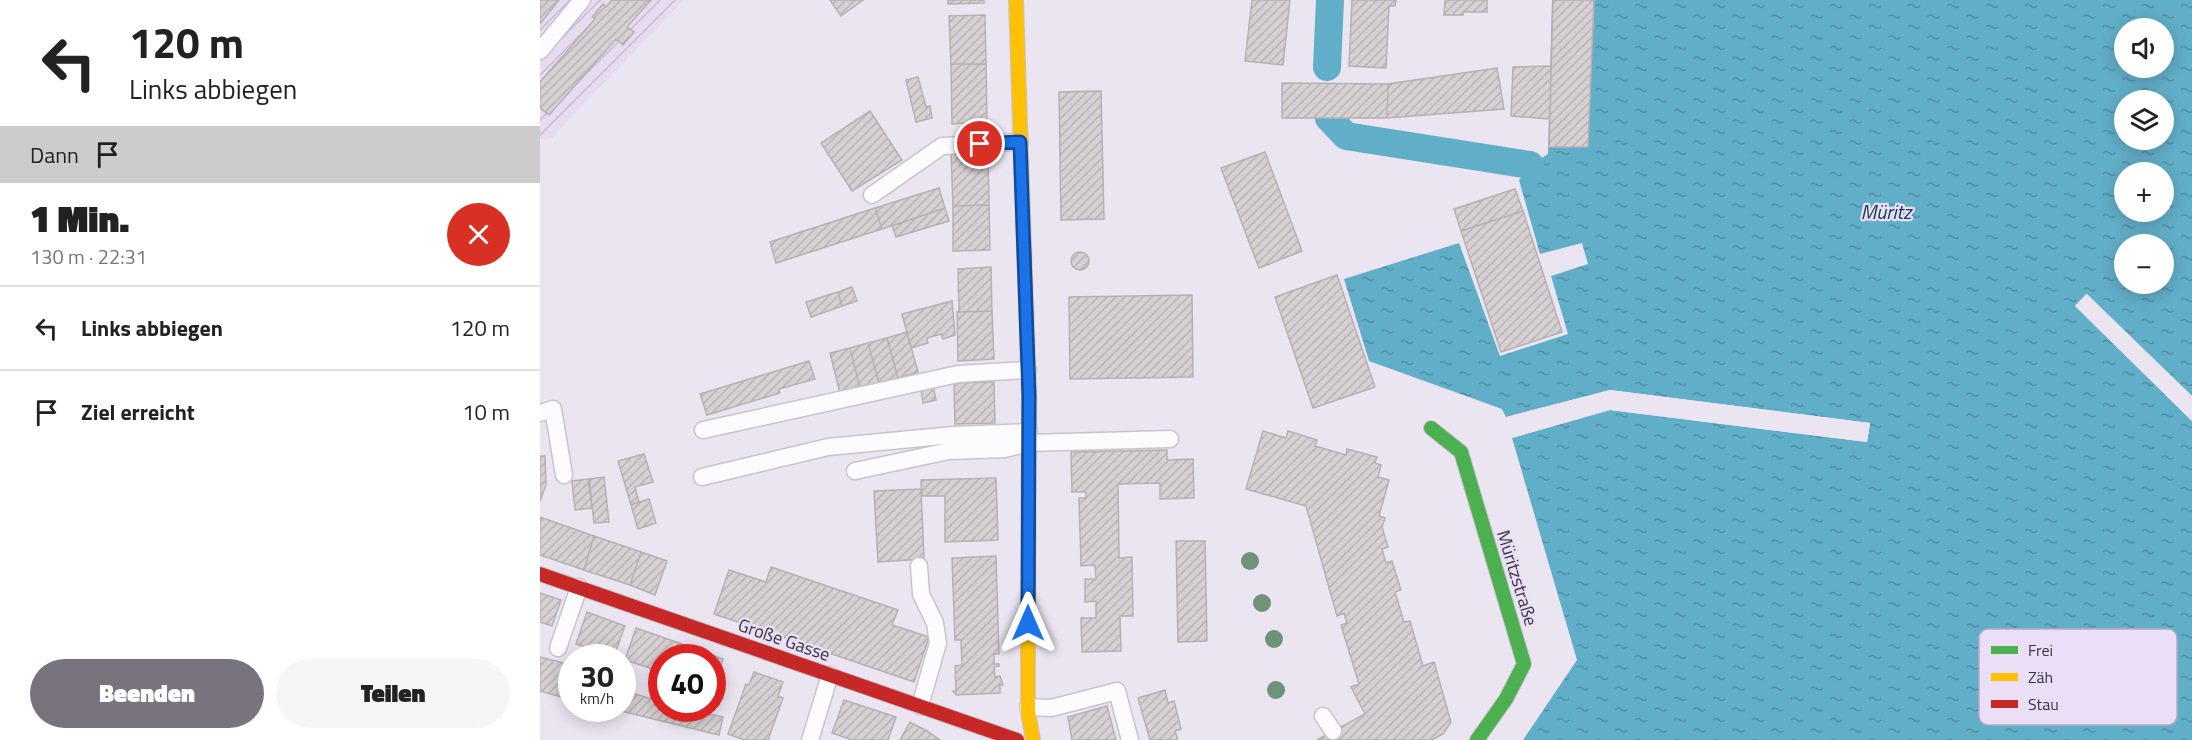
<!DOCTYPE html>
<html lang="de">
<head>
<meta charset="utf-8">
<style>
  :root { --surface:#fff; --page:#f6f6f6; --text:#222; --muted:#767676; --line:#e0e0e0; --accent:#78737d }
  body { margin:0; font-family:"Titillium Web",sans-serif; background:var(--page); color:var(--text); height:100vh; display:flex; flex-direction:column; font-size:22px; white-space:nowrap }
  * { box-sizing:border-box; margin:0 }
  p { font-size:20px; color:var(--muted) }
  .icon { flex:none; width:33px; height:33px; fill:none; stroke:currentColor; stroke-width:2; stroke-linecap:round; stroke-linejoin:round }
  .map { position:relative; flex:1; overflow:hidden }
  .panel { display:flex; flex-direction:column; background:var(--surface); width:540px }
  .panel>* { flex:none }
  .banner { background:#fff; color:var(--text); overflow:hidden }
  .fabs { position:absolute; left:1574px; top:18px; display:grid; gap:12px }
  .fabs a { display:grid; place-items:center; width:60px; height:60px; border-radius:50%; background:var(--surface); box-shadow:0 3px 15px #0003; font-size:30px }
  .speed { position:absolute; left:18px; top:644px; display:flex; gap:12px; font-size:30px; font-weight:700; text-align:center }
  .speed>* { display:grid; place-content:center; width:78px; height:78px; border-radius:50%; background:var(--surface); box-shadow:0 3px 15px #0003; line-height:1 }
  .speed small { font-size:15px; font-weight:400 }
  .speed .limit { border:9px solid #d22; background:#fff; color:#111 }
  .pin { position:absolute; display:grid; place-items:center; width:51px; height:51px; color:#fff; margin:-26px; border:3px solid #fff; border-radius:50%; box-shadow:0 2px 6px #0007 }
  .me { position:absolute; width:66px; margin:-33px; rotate:0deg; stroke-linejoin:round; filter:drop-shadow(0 0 4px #0008) }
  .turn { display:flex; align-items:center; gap:21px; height:126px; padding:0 30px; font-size:27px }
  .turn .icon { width:78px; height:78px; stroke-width:2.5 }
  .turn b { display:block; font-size:42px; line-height:51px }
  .then { display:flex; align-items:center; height:57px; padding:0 30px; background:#0003; gap:12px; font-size:22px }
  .round { display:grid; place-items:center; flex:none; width:63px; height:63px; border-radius:32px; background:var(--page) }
  .head { display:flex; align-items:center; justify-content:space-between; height:102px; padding:0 30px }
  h1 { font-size:36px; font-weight:800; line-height:45px }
  .action { display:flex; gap:12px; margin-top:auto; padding:12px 30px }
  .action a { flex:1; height:69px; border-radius:36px; background:var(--accent); color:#fff; font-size:24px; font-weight:800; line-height:69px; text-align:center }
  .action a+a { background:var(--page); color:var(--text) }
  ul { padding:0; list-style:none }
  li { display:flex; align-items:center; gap:18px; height:84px; padding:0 30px; border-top:2px solid var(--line) }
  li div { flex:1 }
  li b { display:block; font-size:22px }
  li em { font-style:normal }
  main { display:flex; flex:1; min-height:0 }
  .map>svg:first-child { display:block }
</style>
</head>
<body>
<main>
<section class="panel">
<div class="banner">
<div class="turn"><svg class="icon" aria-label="left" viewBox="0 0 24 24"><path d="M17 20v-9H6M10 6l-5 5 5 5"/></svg><div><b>120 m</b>Links abbiegen</div></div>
<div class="then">Dann<svg class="icon" aria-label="arrive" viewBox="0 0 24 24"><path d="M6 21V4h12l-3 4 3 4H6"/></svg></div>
</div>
<div class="head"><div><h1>1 Min.</h1><p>130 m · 22:31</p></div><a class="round" style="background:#d93025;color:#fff"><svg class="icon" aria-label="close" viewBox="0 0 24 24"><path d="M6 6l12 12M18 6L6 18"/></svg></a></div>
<ul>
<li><svg class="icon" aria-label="left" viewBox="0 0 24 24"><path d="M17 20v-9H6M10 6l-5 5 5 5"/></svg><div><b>Links abbiegen</b></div><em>120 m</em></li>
<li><svg class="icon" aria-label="arrive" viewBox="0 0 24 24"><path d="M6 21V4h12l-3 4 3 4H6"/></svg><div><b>Ziel erreicht</b></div><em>10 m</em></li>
</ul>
<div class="action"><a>Beenden</a><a>Teilen</a></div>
</section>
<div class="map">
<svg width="1652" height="740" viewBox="0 0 1652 740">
  <defs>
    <pattern id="industrial-furrows" width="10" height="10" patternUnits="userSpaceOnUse" patternTransform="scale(1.5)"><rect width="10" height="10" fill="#e7dbf2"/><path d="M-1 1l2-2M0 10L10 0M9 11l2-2" fill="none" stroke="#c7bdd1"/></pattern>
    <pattern id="water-ripples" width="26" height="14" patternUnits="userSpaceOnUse" patternTransform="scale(1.5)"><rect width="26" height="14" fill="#61aec8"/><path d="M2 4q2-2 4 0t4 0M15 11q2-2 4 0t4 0" fill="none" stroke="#518ea4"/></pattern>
    <pattern id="building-hatch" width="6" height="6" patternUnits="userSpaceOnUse" patternTransform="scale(1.5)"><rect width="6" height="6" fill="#d7d0d2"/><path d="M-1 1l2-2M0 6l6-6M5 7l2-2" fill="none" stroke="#b9b3b5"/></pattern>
  </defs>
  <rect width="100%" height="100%" fill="#ebe5f1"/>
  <path fill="url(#industrial-furrows)" d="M 0,0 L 144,0 L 11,138 L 0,140 Z"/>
  <path fill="url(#water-ripples)" fill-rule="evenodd" d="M 1012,0 L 1652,0 L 1652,396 L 1547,294 L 1535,306 L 1652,421 L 1652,740 L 983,740 L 1037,660 L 972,438 L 1070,410 L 1327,442 L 1330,423 L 1070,390 L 966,417 L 962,409 L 829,361 L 804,279 L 919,243 L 960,356 L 1028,334 L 1011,276 L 1048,264 L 1042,243 L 1000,254 L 979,180 L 990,165 L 1008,154 ZM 1584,28 L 1623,28 L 1623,68 L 1584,68 ZM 1584,100 L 1623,100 L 1623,140 L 1584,140 ZM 1584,172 L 1623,172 L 1623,212 L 1584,212 ZM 1584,244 L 1623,244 L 1623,284 L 1584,284 Z"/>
  <path fill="#ebe5f1" d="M 1546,294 L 1652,396 L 1652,399 L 1547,298 L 1539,306 L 1652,417 L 1652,421 L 1535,306 Z
    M 1070,390 L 1330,423 L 1327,442 L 1070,410 L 972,438 L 971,435 L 1070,407 L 1325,439 L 1327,425 L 1070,393 L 967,420 L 966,417 Z"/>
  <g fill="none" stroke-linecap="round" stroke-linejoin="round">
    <path stroke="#61aec8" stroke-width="28" d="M 787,67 L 790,0
      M 789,118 L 806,136 L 990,165"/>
  </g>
  <path fill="url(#building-hatch)" stroke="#b7b0b2" stroke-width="1.5" d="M 0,0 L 19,0 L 0,24 Z
    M 72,0 L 111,0 L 87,27 L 94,32 L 83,45 L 76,39 L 9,115 L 0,108 L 0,82 L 55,19 L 52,17 L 63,4 L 66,7 Z
    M 290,0 L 323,0 L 301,16 Z
    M 408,0 L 444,0 L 444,3 L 408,4 Z
    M 712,0 L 750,0 L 743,65 L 705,61 Z
    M 812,0 L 856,0 L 855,6 L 849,6 L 846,68 L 809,66 Z
    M 905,0 L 947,0 L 947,12 L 923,12 L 923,15 L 904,15 Z
    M 1013,0 L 1054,0 L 1048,147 L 1009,147 Z
    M 445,15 L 446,64 L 411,64 L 409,16 Z
    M 411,64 L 446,64 L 447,121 L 412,124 Z
    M 1011,66 L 1010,119 L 971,116 L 973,67 Z
    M 957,68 L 964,109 L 847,118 L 848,84 Z
    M 378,77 L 386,107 L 390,106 L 392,118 L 376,122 L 366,80 Z
    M 742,83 L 848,84 L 847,118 L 742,118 Z
    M 561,91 L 564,219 L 521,220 L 519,92 Z
    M 330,111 L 362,160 L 312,191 L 281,143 Z
    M 448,150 L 449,205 L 413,206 L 411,151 Z
    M 725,152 L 762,251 L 719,268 L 681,168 Z
    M 399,188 L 405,208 L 342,229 L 335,208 Z
    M 975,189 L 983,211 L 921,231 L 914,209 Z
    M 449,205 L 450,250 L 413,251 L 413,206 Z
    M 335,208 L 342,229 L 236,263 L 230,242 Z
    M 405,208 L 409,221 L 356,237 L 352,226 Z
    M 983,211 L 1022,332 L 961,352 L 921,231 Z
    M531 261a9 9 0 1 1 18 0a9 9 0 1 1-18 0Z
    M 451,267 L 452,311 L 417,312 L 419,312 L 418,269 Z
    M 797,275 L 835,387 L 773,408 L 735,297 Z
    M 312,287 L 317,301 L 302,306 L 298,292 Z
    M 298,292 L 302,306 L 271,317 L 266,302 Z
    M 652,295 L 653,377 L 530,379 L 529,297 Z
    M 412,301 L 415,335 L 403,339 L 401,334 L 387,338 L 388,343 L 371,348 L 362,314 Z
    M 452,311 L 454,359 L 418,361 L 417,312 Z
    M 367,332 L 378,372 L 358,378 L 347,338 Z
    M 347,338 L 358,378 L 339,383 L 328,343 Z
    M 328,343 L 339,383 L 320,388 L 310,348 Z
    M 310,348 L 320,388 L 300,393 L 290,353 Z
    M 269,361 L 275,379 L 239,389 L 240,393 L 167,415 L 160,394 Z
    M 454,382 L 455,423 L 415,424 L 414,383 Z
    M 393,386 L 396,400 L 383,403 L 381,389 Z
    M 723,431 L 746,438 L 748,431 L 777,440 L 775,446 L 806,455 L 807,449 L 837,457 L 835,463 L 841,465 L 838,477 L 849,480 L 839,516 L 845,518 L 842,527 L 848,547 L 842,549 L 846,563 L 852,561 L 861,590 L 855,592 L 864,622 L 870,621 L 883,666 L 894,662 L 911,722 L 903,734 L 892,740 L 777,740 L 825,714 L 811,687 L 819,684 L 801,625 L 807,623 L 804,613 L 797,616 L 766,506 L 706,489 Z
    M 627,450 L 627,460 L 653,459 L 654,498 L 620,499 L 620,483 L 578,484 L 579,558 L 592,557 L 593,616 L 580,616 L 581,651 L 542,652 L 541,618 L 556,618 L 556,601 L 545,602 L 545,579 L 556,579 L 555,565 L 541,566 L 539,498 L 546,498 L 546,492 L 532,492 L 531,452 Z
    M 104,454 L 113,482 L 95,487 L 99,502 L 91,505 L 78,461 Z
    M 0,456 L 5,456 L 6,485 L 0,501 Z
    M 64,477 L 69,522 L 54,523 L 49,479 Z
    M 456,478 L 458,540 L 405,542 L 405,496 L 382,496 L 381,480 Z
    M 48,479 L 52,508 L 35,510 L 32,481 Z
    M 381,489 L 384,559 L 338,562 L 334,491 Z
    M 109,499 L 116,523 L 98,529 L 91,505 Z
    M 0,517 L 54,536 L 44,570 L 0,555 Z
    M 54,536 L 101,552 L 90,585 L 44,570 Z
    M 636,541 L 665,541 L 667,641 L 638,642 Z
    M 101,552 L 127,561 L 115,595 L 90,585 Z
    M 456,556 L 459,654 L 454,654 L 454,664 L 459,664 L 459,666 L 454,667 L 455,677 L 460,676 L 463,685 L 460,685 L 460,693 L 416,695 L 413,691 L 416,691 L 415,666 L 422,665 L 421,640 L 415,640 L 412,558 Z
    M 231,567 L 358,610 L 352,625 L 389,637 L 374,682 L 174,614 L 189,570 L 226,582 Z
    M 0,593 L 21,600 L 12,626 L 0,622 Z
    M 47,612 L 85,626 L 74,656 L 36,644 Z
    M 96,628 L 139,643 L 134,657 L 122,657 L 122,672 L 85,660 Z
    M 139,643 L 183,659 L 173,690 L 172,657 L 134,657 Z
    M 44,647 L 56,651 L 53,657 L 41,656 Z
    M 0,657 L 32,665 L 29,699 L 0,691 Z
    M 214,672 L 243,682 L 238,696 L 243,698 L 228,740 L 204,740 L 188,734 L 206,684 L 209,685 Z
    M 82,690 L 122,702 L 122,708 L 142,708 L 183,717 L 179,735 L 69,708 L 82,708 Z
    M 625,690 L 628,703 L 634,701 L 641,729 L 635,731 L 638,740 L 610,740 L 598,698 Z
    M 304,700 L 356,717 L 348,740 L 312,740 L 292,733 Z
    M 567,706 L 576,740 L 532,740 L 528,717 Z
    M 370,722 L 387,731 L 400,740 L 360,740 Z"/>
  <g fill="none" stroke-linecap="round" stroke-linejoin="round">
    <g stroke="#c8c3cd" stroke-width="19">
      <path id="lane" d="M 0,51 L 42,0
        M 332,195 L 402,146 L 480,142
        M 0,413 L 13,409 L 24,475
        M 163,430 L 418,374 L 488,370
        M 315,471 L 409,451 L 465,449 L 489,443 L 630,439
        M 162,477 L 288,447 L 413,435 L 489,432
        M 379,566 L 381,594 L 395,623 L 398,643 L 380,706
        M 18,648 L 39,587
        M 488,707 L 511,708 L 577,691 L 590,740
        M 783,716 L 793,731
        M 270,740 L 290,675"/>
    </g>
    <g stroke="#c8c3cd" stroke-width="16">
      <path id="fast" d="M 891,428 L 921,452 L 984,664 L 966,699 L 937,740"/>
    </g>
    <g stroke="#c8c3cd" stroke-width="16">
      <path id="slow" d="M 476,0 L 484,246
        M 488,630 L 488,712 L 493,740"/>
    </g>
    <g stroke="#c8c3cd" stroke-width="16">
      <path id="jam" d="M 484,246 L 489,395 L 488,630
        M 0,574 L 477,740"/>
    </g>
    <use href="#lane" stroke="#fcfbfd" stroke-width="16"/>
    <use href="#fast" stroke="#4caf50" stroke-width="14"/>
    <use href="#slow" stroke="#ffc107" stroke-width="14"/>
    <use href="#jam" stroke="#c62828" stroke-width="14"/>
  </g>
  <g fill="#6f9379">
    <circle cx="710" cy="561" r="9"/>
    <circle cx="722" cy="603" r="9"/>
    <circle cx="734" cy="639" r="9"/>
    <circle cx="736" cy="690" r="9"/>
  </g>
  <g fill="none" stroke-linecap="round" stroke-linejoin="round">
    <g stroke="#114b97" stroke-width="15">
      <path id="route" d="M 440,144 L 480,142 L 489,395 L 488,623"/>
    </g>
    <use href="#route" stroke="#1a73e8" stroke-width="10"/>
  </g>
  <g text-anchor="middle" stroke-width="4.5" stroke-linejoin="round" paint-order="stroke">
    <g font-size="18" fill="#3a363f" stroke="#ebdff7">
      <text transform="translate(977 578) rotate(73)" y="6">Müritzstraße</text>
      <text transform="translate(244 640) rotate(19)" y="6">Große Gasse</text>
    </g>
    <g font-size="20" font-style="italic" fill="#11404e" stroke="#ebdff7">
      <text x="1346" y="219">Müritz</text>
    </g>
  </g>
  <rect x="1439" y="629" width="198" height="96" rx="9" fill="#ebdff7" stroke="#b6acc0" stroke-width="1.5"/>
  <rect x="1451" y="646" width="27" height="8" fill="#4caf50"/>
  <rect x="1451" y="673" width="27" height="8" fill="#ffc107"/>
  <rect x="1451" y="700" width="27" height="8" fill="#c62828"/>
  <g font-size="16" fill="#3a363f">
    <text x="1488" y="656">Frei</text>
    <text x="1488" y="683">Zäh</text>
    <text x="1488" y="710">Stau</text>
  </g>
</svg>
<div class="fabs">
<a><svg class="icon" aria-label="sound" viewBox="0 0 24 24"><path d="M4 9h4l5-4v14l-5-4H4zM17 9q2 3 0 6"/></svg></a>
<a><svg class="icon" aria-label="layers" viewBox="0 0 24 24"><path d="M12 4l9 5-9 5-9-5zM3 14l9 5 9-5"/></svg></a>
<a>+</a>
<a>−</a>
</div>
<div class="speed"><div>30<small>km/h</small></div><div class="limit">40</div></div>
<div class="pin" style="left:440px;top:144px;background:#d93025"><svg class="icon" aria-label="arrive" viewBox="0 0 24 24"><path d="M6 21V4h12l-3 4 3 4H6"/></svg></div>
<svg class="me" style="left:488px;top:623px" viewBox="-20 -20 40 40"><path d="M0-17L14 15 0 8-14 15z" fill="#1a73e8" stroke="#fff" stroke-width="4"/></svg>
</div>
</main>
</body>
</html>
